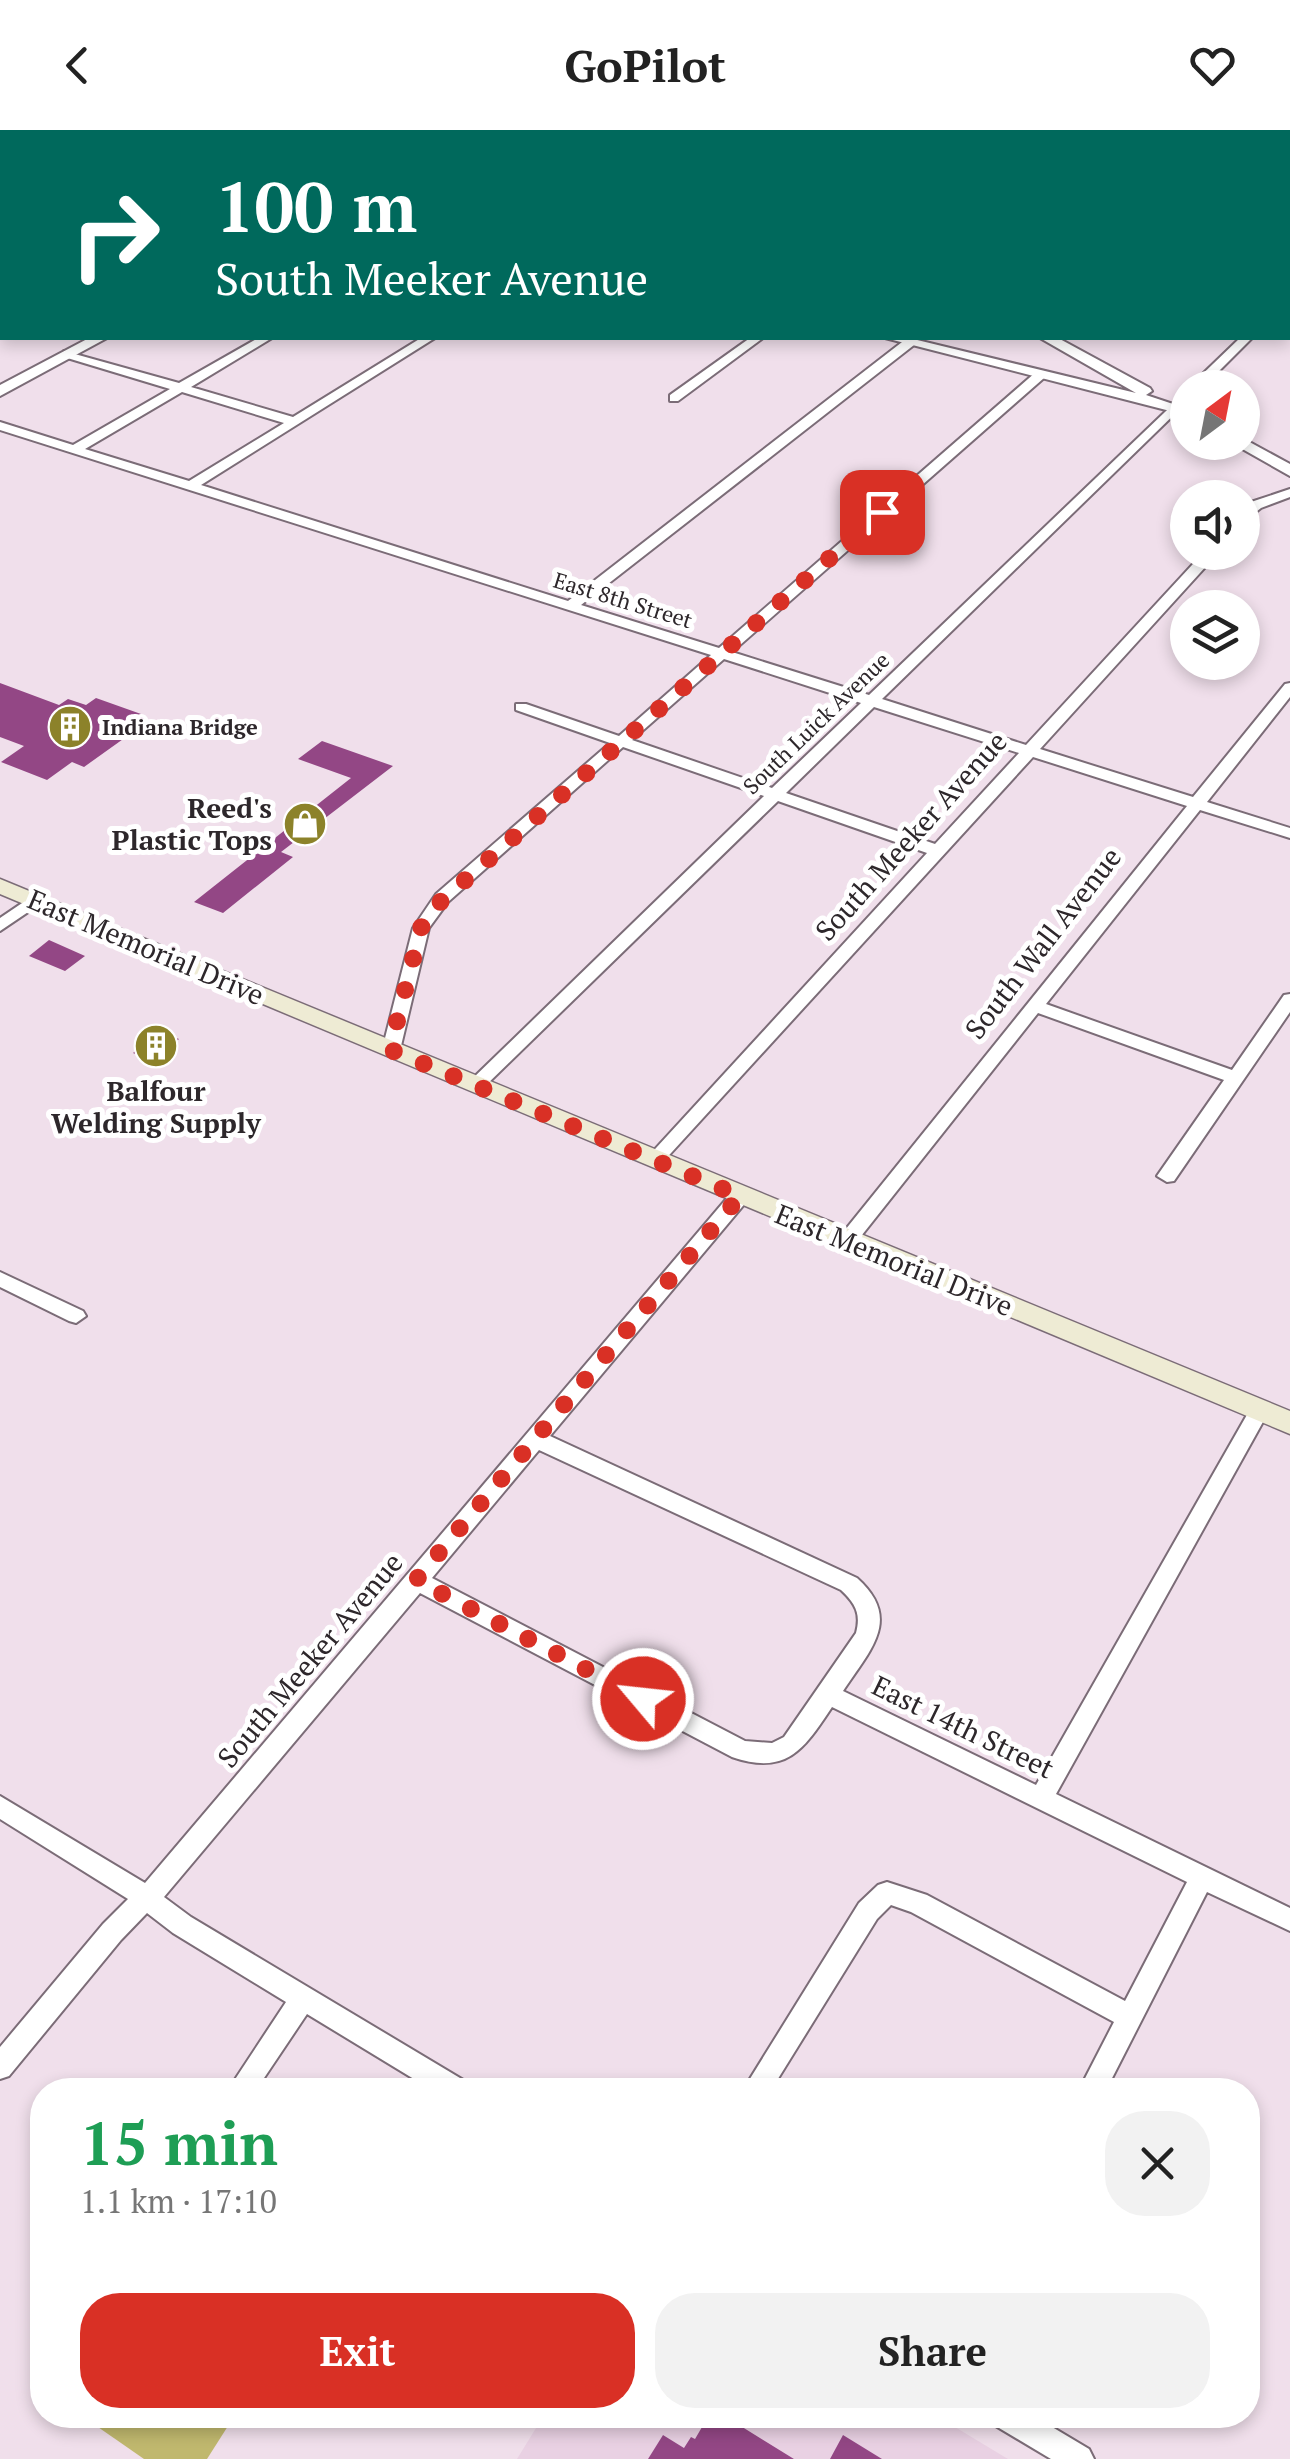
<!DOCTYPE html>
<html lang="en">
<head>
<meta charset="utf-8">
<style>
  :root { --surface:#fff; --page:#f2f2f2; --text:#222; --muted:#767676; --accent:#d93025 }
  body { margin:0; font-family:"PT Serif",serif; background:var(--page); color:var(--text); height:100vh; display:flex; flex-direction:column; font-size:38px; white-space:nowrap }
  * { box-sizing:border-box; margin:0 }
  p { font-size:32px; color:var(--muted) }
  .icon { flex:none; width:55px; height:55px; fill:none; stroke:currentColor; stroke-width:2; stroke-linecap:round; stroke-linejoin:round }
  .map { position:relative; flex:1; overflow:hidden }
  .panel { position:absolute; left:30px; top:1948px; width:1230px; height:350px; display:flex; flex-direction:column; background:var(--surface); border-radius:40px; box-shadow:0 5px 15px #0003 }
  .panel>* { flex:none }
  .hud { position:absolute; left:0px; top:0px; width:1290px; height:210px; box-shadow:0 5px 15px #0003; background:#00695c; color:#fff; overflow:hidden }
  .needle { width:65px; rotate:32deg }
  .fabs { position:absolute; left:1170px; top:240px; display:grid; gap:20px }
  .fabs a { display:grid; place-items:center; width:90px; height:90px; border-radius:50%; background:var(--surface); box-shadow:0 5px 15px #0003; font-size:50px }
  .pin { position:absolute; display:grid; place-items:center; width:85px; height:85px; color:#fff; margin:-42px; border-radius:20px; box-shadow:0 5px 15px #0006 }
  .me { position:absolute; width:110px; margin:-55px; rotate:298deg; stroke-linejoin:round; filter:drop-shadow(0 0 8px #0008) }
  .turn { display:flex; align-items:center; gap:35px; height:210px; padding:0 50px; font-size:45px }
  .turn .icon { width:130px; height:130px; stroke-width:2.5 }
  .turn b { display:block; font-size:70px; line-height:85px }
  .round { display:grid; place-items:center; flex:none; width:105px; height:105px; border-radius:40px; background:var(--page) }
  .headline { display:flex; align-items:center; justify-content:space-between; height:170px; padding:0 50px }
  h1 { font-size:60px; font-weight:700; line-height:75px; color:#1e9e55 }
  .primary-button { display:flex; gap:20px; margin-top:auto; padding:20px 50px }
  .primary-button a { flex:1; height:115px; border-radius:40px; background:var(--accent); color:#fff; font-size:40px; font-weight:700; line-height:115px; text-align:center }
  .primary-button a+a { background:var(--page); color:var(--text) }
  header { display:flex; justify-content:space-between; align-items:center; height:130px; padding:0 50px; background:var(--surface); font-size:45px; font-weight:700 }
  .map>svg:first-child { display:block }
</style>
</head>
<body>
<header><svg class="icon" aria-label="back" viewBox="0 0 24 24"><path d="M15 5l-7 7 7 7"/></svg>GoPilot<svg class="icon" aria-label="heart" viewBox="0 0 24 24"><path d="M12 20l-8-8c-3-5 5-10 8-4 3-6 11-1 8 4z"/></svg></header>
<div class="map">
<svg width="1290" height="2329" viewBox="0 0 1290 2329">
  <rect width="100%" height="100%" fill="#f0dfeb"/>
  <path fill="#e9d1e3" d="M 544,2285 L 709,2285 L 695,2309 L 684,2318 L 663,2305 L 648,2329 L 517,2329 Z
    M 723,2285 L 935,2285 L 1008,2329 L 794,2329 Z"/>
  <path fill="#c0b86e" d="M 87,2285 L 235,2285 L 207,2329 L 144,2329 L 85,2288 Z"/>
  <path fill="#934785" d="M 0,553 L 59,575 L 68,569 L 86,575 L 96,568 L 141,584 L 136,588 L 147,592 L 84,637 L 72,632 L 47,650 L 1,632 L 24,616 L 0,607 Z
    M 322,611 L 393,636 L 281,722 L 293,727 L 223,783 L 194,772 L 351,648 L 298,629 Z
    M 49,810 L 85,826 L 65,841 L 29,826 Z
    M 159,901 L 179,909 L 153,932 L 133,923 Z
    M 709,2285 L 723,2285 L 794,2329 L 648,2329 L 663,2305 L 684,2318 L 691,2307 L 695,2309 Z
    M 843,2305 L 882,2329 L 830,2329 Z"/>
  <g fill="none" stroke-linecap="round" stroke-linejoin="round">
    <g stroke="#7b6c77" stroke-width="4">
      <path id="minor" d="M 372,0 L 392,0 L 393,2 L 375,2 Z
        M 801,0 L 815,0 L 816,2 L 803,2 Z
        M 1288,25 L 1290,25 L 1290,32 L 1288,32 Z
        M 0,37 L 2,37 L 2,43 L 0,43 Z
        M 1290,161 L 1290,170 L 1288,170 L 1288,162 Z
        M 2,173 L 2,182 L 0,183 L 0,174 Z
        M 258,208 L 272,208 L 191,257 L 293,287 L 421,208 L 435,208 L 201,355 L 568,471 L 906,209 L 914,209 L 914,215 L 581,475 L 719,518 L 1036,242 L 1044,242 L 1044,248 L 732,522 L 869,565 L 1188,260 L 1188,271 L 882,569 L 1026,615 L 1204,422 L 1219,422 L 1040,619 L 1193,667 L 1285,554 L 1290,553 L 1290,567 L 1207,672 L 1290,698 L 1290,708 L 1200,680 L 1046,874 L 1232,940 L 1284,865 L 1290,864 L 1290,882 L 1174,1051 L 1167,1052 L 1157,1046 L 1224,950 L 1038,883 L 854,1115 L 847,1117 L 837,1110 L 1187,676 L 1033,627 L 661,1034 L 654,1036 L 645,1030 L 927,723 L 778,671 L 482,959 L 470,959 L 467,955 L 470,951 L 764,666 L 623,617 L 448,772 L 429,798 L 400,920 L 391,926 L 385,924 L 382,920 L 413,798 L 436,764 L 610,613 L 516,580 L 516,574 L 526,574 L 619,606 L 711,525 L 0,300 L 0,292 L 73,315 L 170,259 L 64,227 L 64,221 L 179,253 ZM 182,262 L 284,293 L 189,351 L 85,319 ZM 724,529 L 861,573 L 772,658 L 632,610 ZM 874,577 L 1019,623 L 935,714 L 786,663 Z
        M 750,208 L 763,208 L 678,271 L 670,271 L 670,265 Z
        M 1240,208 L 1252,208 L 1202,258 L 1188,258 Z
        M 1290,359 L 1290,367 L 1261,378 L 1242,393 L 1242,381 L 1251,372 Z
        M 34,765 L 42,770 L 40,774 L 0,801 L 0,788 Z
        M 740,1059 L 750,1066 L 747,1071 L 550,1306 L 857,1448 C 903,1489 870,1520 843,1561 L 1036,1655 L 1252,1276 L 1266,1276 L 1269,1281 L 1056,1664 L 1290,1778 L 1290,1801 L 1207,1762 L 1106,1960 L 1079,1960 L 1114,1892 L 911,1782 L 891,1775 L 877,1789 L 771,1960 L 743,1960 L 859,1773 L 878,1755 L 887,1752 L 927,1765 L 1125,1871 L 1187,1752 L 832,1577 C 804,1619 787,1646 732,1627 L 420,1463 L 164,1767 L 191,1787 L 465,1951 L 469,1960 L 432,1960 L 307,1884 L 256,1960 L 228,1960 L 286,1872 L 173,1803 L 147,1783 L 121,1810 L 9,1946 L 0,1949 L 0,1917 L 103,1794 L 128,1769 L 0,1689 L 0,1666 L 145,1753 L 733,1061 ZM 539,1320 L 841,1460 C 856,1474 861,1484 856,1503 L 784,1607 L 772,1613 L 745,1611 L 432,1448 Z
        M 0,1142 L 83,1181 L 86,1186 L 76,1193 L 69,1191 L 0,1157 Z
        M 989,2285 L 1032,2285 L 1089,2319 L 1094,2329 L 1051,2329 L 994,2295 Z"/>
    </g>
    <g stroke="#7b6c77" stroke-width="4">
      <path id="tertiary" d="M 70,0 L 91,0 L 92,2 L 71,2 Z
        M 666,0 L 681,0 L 682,2 L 667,2 Z
        M 89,208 L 107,208 L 0,266 L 0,255 Z
        M 885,208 L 909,208 L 1136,263 L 1040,208 L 1058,208 L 1150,258 L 1152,261 L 1146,265 L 1182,277 L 1174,282 Z
        M 1244,309 L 1290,334 L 1290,346 L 1230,312 L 1242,312 Z"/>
    </g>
    <g stroke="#7b6c77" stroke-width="3">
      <path id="secondary" d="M 0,749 L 1290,1281 L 1290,1304 L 0,764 Z"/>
    </g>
    <use href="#minor" fill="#fff" fill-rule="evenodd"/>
    <use href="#tertiary" fill="#fff" fill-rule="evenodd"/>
    <use href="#secondary" fill="#eeebd4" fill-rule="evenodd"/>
  </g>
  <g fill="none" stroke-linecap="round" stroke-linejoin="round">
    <path stroke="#d93025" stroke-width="18" stroke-dasharray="0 32.4" d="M 643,1569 L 416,1450 L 740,1066 L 391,920 L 394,903 L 421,798 L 429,782 L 882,382"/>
  </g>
  <defs>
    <g id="building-disc" transform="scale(2.25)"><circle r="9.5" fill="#8c822a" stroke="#fff"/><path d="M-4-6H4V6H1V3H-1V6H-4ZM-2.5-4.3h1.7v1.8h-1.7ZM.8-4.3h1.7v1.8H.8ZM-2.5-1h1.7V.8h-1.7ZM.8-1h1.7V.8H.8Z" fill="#fff"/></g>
    <g id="shop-disc" transform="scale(2.25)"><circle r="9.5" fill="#8c822a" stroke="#fff"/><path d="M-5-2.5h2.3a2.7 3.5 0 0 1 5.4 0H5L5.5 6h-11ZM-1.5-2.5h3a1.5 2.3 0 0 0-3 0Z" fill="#fff"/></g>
  </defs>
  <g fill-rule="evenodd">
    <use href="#building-disc" x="70" y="597"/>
    <use href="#shop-disc" x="305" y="694"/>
    <use href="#building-disc" x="156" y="916"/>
  </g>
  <g text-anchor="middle" stroke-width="10" stroke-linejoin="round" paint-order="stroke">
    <g font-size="22" fill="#2d272b" stroke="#fff">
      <text transform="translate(623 470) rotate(17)" y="8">East 8th Street</text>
      <text transform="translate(816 593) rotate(-44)" y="8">South Luick Avenue</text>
    </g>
    <g font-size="22" font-weight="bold" fill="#2d272b" stroke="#fff" text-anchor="start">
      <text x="102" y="605">Indiana Bridge</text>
    </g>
    <g font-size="28" font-weight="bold" fill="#2d272b" stroke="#fff" text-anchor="end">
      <text x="272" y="688">Reed's<tspan x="272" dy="32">Plastic Tops</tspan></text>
      <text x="156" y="971" text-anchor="middle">Balfour<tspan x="156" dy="32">Welding Supply</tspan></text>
    </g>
    <g font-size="28" fill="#2d272b" stroke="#fff">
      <text transform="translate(911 706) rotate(-48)" y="10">South Meeker Avenue</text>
      <text transform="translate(1043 813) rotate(-52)" y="10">South Wall Avenue</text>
      <text transform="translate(146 817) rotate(23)" y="10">East Memorial Drive</text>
      <text transform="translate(894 1130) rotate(22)" y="10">East Memorial Drive</text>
      <text transform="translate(310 1530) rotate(-50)" y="10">South Meeker Avenue</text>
      <text transform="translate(963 1597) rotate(26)" y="10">East 14th Street</text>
    </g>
  </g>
</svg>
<div class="fabs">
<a><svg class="needle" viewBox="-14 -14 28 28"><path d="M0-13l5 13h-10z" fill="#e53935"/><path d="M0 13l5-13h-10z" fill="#767676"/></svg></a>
<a><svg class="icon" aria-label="sound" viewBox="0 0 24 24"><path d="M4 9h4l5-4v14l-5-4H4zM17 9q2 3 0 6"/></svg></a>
<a><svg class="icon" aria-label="layers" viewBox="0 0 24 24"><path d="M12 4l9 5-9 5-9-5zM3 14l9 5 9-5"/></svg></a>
</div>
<div class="pin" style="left:882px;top:382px;background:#d93025"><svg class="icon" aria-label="arrive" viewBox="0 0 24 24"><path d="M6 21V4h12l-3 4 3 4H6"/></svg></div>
<svg class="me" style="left:643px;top:1569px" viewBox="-20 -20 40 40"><circle r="17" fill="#d93025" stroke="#fff" stroke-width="3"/><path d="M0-11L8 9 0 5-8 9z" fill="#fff"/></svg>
<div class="hud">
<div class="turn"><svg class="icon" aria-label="right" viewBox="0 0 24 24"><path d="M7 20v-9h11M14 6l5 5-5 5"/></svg><div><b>100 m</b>South Meeker Avenue</div></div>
</div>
<section class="panel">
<div class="headline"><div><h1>15 min</h1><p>1.1 km · 17:10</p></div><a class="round"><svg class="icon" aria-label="close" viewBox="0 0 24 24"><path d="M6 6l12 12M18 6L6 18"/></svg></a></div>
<div class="primary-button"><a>Exit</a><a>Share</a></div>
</section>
</div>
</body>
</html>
